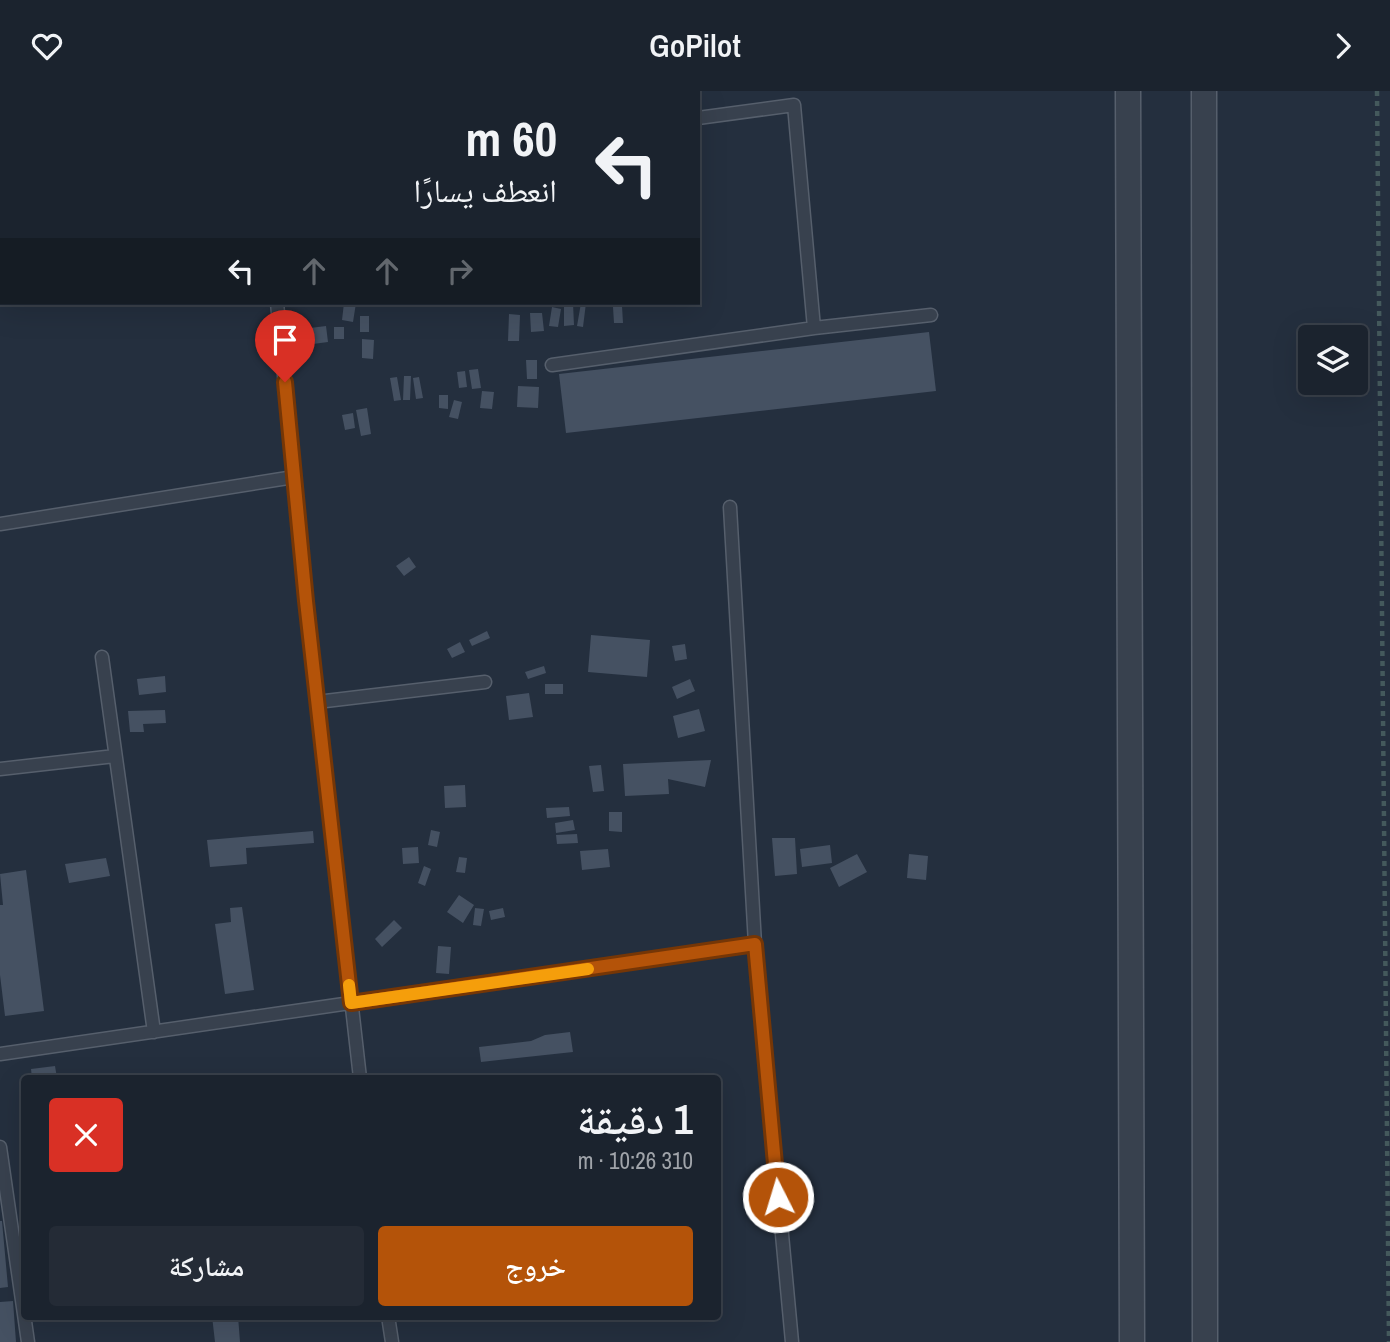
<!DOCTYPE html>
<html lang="ar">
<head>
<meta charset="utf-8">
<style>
  :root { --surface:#1b232e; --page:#242b36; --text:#f1f3f6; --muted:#a0a4aa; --line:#39404a; --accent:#b45309 }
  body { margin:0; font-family:"Archivo Narrow","Noto Naskh Arabic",sans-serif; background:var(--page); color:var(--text); direction:rtl; height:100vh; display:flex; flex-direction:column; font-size:26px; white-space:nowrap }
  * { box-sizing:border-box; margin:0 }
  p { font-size:23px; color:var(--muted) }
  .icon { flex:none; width:38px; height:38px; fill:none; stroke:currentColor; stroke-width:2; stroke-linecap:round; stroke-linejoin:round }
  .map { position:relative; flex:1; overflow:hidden; direction:ltr }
  .panel { position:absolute; left:21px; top:984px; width:700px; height:245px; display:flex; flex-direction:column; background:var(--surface); border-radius:7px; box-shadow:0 7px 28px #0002,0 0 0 2px var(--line); direction:rtl }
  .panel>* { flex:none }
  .guide { position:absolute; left:0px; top:0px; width:700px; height:214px; box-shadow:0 7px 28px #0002,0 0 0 2px var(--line); direction:rtl; background:#1b232e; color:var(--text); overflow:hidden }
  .controls { position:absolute; left:1298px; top:234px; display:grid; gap:14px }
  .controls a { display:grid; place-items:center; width:70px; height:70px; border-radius:7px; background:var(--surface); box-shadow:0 7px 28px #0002,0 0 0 2px var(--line); font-size:35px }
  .pin { position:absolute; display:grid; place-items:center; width:60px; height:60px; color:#fff; margin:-72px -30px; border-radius:50% 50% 50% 0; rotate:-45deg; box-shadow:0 0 7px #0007 }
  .pin .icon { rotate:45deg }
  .me { position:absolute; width:77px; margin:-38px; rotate:355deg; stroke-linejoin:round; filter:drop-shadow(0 0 5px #0008) }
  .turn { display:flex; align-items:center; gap:24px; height:147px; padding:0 28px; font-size:32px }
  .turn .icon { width:91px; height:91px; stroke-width:2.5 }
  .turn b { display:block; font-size:49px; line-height:60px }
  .lanes { display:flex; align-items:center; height:66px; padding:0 28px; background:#0003; justify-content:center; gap:35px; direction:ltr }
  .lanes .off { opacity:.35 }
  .round { display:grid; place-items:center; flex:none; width:74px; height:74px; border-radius:7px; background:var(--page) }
  .overview { display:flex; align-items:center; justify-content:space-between; height:119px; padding:0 28px }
  h1 { font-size:42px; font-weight:600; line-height:52px }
  .action { display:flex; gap:14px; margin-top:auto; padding:14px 28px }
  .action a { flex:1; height:80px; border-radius:7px; background:var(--accent); color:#fff; font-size:28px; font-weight:600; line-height:80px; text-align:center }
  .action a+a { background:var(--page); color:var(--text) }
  header { display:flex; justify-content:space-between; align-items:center; height:91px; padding:0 28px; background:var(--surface); font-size:32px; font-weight:600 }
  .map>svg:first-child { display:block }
</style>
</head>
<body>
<header><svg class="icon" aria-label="forward" viewBox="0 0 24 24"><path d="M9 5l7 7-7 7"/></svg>GoPilot<svg class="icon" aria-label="heart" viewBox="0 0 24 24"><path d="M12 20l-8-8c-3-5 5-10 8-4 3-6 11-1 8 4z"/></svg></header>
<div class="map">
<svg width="1390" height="1251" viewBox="0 0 1390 1251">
  <rect width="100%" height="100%" fill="#242f3e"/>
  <path fill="#455162" d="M 344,212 L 356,212 L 353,231 L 342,229 Z
    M 564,212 L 573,212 L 574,234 L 564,235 Z
    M 581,212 L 586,212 L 583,236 L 577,235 Z
    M 622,215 L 623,232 L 614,232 L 613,216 Z
    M 552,216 L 561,218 L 558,236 L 549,235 Z
    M 530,222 L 542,222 L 544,240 L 531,241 Z
    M 509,223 L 520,224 L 519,250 L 508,250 Z
    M 360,225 L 369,225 L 369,241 L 360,241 Z
    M 326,235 L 328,251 L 313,253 L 310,237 Z
    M 334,236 L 344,236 L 344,248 L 334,248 Z
    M 929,241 L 936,300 L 566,342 L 559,283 Z
    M 362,248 L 374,249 L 373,268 L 362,267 Z
    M 526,269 L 537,269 L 537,288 L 527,288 Z
    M 478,278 L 481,297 L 472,298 L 469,279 Z
    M 465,280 L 467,296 L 459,297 L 457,281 Z
    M 404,285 L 411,285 L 410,309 L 403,309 Z
    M 397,286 L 401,309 L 394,310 L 390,287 Z
    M 419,286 L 423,307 L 416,308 L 413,287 Z
    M 518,295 L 539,296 L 538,317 L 517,316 Z
    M 482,300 L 494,301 L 492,318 L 480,317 Z
    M 439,304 L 448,304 L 448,318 L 439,317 Z
    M 454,309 L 462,311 L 458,328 L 449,326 Z
    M 367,317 L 371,343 L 361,345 L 356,319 Z
    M 353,322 L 355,337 L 345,339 L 342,324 Z
    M 409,466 L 416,476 L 404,485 L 396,475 Z
    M 487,540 L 490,547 L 472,555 L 469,549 Z
    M 591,544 L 650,549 L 647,586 L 588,581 Z
    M 460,551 L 465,561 L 452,567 L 447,558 Z
    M 685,553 L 687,568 L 675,570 L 672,555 Z
    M 544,575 L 546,582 L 528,588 L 525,581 Z
    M 165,585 L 166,601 L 139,604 L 137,588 Z
    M 690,588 L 695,600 L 677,608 L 672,596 Z
    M 545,593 L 563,593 L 563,603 L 545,603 Z
    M 529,602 L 533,626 L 509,629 L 506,605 Z
    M 699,618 L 705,640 L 678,647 L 673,625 Z
    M 165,619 L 166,632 L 143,633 L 144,641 L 130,641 L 128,620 Z
    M 711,669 L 705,696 L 668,688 L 669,703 L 625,705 L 623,673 Z
    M 601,674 L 604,700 L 593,701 L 589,675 Z
    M 465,694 L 466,716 L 445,717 L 444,695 Z
    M 569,716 L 570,725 L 547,727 L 546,717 Z
    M 609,721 L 622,721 L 622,741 L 609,740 Z
    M 573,729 L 575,739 L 556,742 L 555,732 Z
    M 431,739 L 440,741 L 437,756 L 428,754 Z
    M 313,740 L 314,752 L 246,757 L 247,773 L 210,776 L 207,749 Z
    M 577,743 L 578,752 L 557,753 L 556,744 Z
    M 772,747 L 795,747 L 797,783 L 775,785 Z
    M 830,754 L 832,772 L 802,776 L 800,758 Z
    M 418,756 L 419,772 L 403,773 L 402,757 Z
    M 608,758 L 610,776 L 582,779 L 580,760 Z
    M 857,763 L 867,781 L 839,796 L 830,777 Z
    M 909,763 L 928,765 L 926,789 L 907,787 Z
    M 459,766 L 467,767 L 465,782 L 456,781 Z
    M 106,767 L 110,785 L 69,792 L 65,773 Z
    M 424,775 L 431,778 L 425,795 L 418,792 Z
    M 26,779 L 44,920 L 5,925 L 0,884 L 0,814 L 3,814 L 0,783 Z
    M 459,804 L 474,814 L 463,832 L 447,821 Z
    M 242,816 L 254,899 L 225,903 L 215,833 L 231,831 L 230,817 Z
    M 475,817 L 484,818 L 481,835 L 473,834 Z
    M 503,817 L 505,826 L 491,829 L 489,820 Z
    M 394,829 L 402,837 L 382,856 L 375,848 Z
    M 438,855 L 451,856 L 449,883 L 436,882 Z
    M 570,941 L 573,961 L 481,971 L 479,956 L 531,950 L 545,944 Z
    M 55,975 L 57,987 L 32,987 L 31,978 Z
    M 0,1130 L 2,1130 L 8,1196 L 0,1197 Z
    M 13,1210 L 16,1251 L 0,1251 L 0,1211 Z
    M 212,1225 L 238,1225 L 240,1251 L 215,1251 Z"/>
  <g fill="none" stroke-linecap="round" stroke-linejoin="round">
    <g stroke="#565f6c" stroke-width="15">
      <path id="service" d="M 698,27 L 794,14 L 814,237 L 931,224
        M 0,137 L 2,137
        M 277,212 L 306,510 L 360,987
        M 552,274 L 814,237
        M 730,416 L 755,853 L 792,1251
        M 0,433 L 294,386
        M 102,566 L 154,941
        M 317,611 L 485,591
        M 0,678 L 115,665
        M 0,963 L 755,853
        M 0,1056 L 28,1251
        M 388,1225 L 392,1251"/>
    </g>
    <g stroke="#565f6c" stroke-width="27">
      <path id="minor" d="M 1128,0 L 1132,1251
        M 1204,0 L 1205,1251"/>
    </g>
    <path stroke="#44595c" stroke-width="4.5" stroke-dasharray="5 5" stroke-linecap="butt" d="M 1377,0 L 1389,1251"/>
    <use href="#service" stroke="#38414e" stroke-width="12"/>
    <use href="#minor" stroke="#38414e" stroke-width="24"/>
  </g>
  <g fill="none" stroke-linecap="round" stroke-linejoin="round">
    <g stroke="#753606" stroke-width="18">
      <path id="route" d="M 285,291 L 306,510 L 351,912 L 755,853 L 778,1106"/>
    </g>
    <use href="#route" stroke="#b45309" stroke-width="12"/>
    <path stroke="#f59e0b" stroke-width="12" d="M 349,894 L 351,912 L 588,878"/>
  </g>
</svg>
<div class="controls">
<a><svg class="icon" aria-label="layers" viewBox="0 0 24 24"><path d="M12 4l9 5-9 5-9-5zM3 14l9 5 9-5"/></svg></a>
</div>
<div class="pin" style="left:285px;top:291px;background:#d93025"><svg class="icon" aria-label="arrive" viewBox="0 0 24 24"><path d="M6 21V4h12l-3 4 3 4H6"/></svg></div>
<svg class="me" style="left:778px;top:1106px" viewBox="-20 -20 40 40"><circle r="17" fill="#b45309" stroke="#fff" stroke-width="3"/><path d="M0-11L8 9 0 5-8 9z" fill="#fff"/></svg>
<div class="guide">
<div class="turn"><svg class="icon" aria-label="left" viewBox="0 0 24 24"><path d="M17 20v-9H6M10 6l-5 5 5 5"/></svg><div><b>60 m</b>انعطف يسارًا</div></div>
<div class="lanes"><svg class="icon" aria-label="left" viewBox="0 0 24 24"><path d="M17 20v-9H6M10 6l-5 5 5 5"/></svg><svg class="icon off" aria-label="ahead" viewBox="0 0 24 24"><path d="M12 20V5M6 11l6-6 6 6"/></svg><svg class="icon off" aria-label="ahead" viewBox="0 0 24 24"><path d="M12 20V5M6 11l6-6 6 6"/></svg><svg class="icon off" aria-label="right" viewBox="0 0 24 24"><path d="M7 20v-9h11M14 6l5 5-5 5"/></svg></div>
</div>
<section class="panel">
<div class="overview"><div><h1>1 دقيقة</h1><p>310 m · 10:26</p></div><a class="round" style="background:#d93025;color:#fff"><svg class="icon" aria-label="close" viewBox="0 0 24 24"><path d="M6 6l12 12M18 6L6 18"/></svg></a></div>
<div class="action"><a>خروج</a><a>مشاركة</a></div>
</section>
</div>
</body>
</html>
